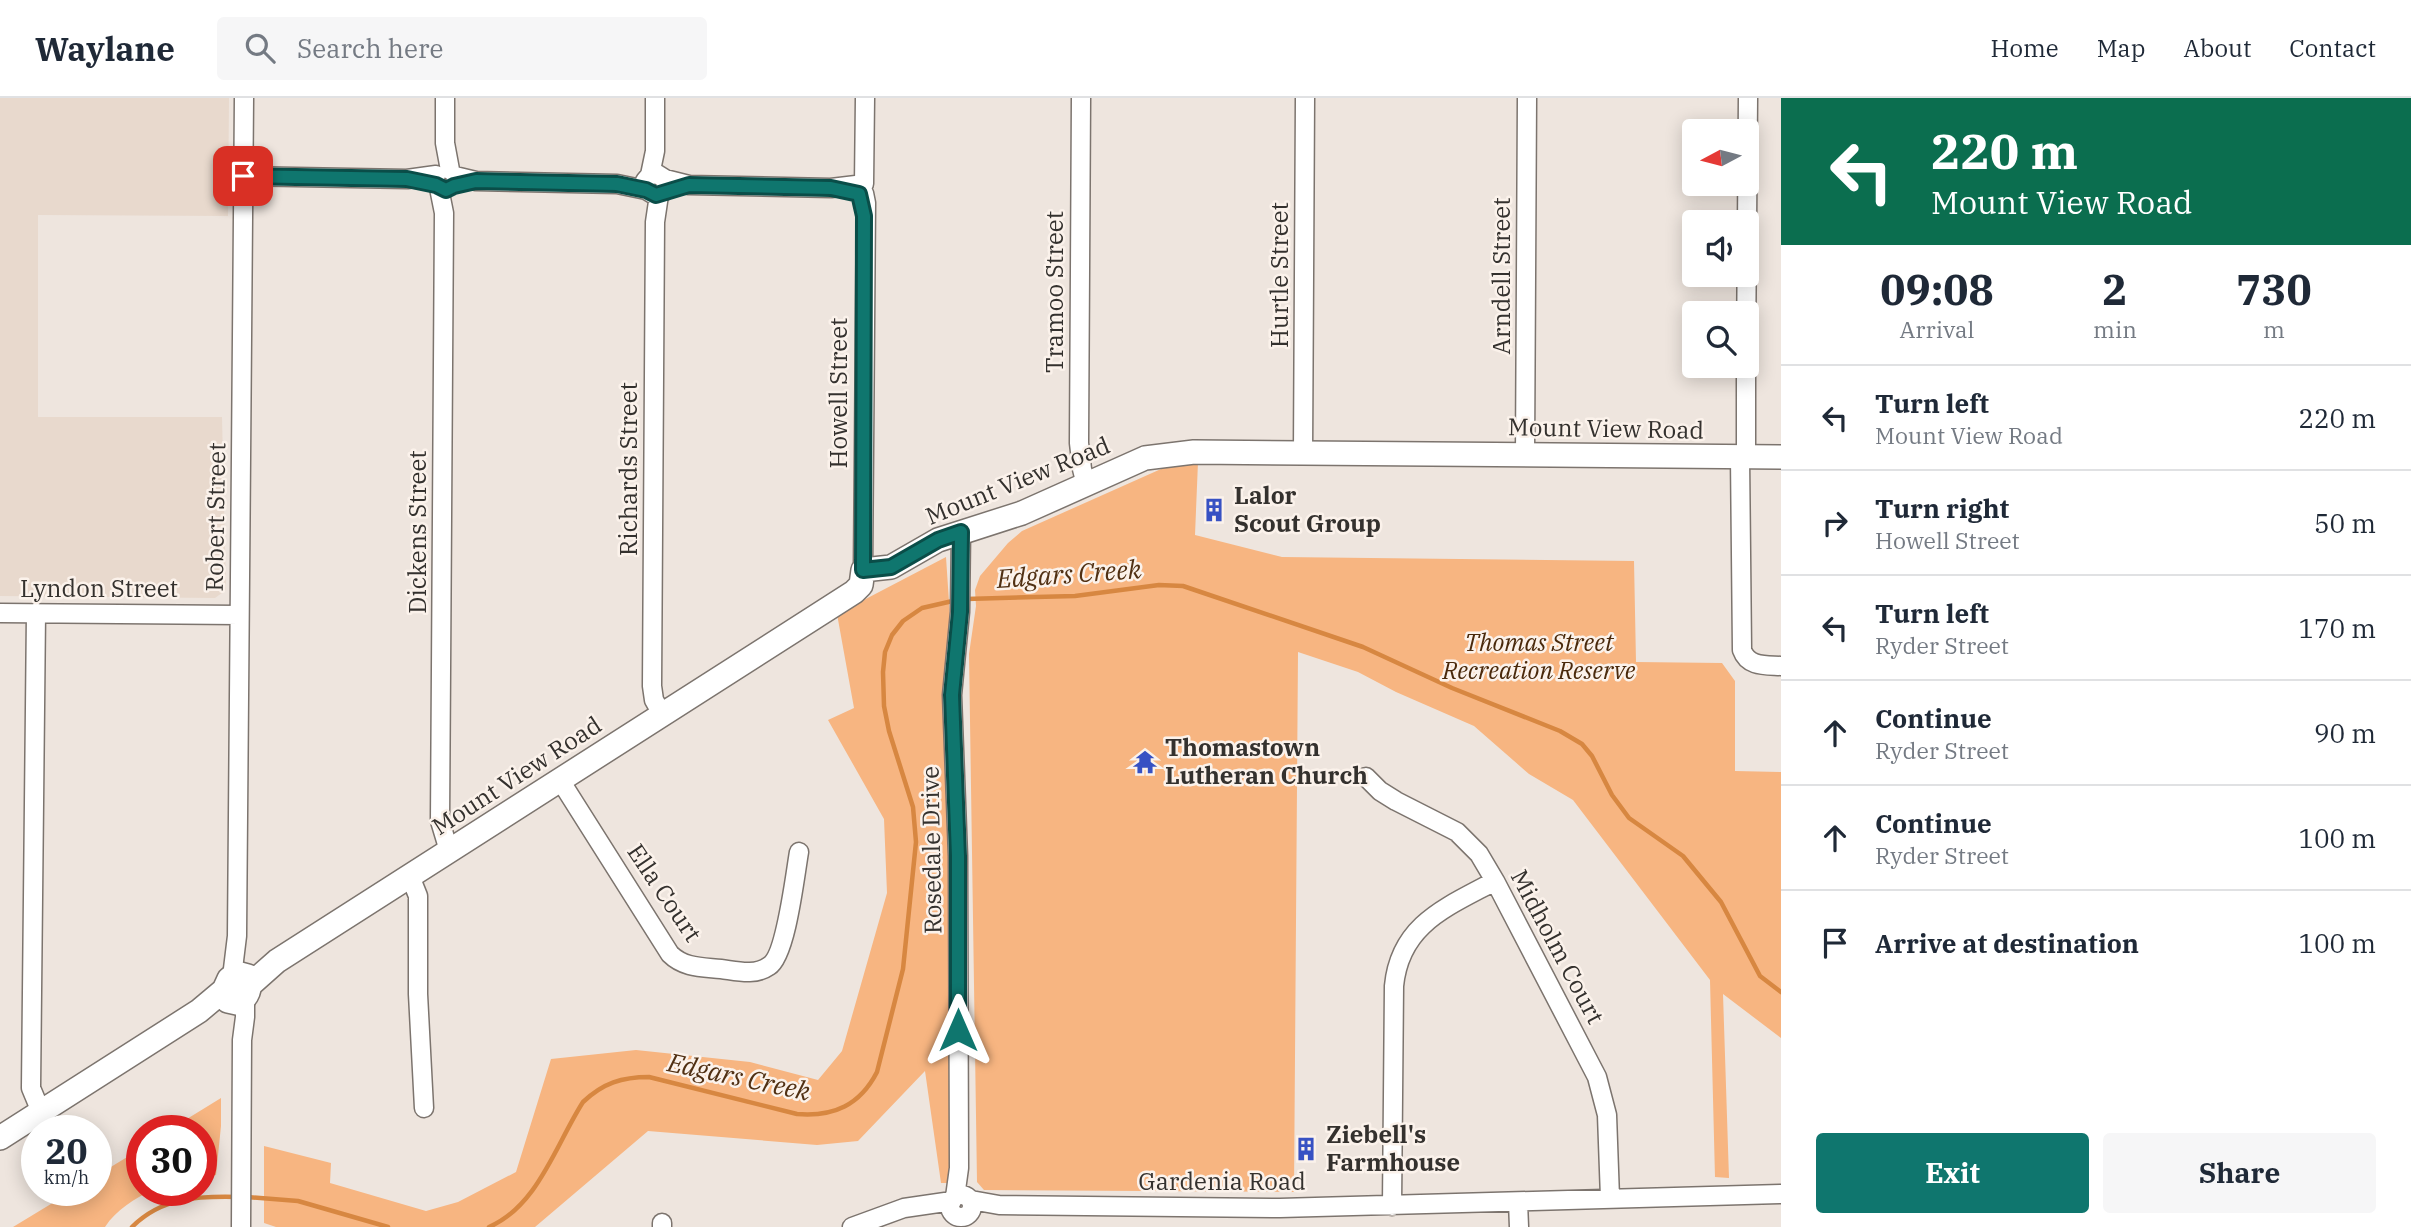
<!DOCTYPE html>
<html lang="en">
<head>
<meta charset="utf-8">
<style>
  :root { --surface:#fff; --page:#f6f6f7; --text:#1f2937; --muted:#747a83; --line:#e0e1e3; --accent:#0f766e }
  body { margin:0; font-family:"IBM Plex Serif",serif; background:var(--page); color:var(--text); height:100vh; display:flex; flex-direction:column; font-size:26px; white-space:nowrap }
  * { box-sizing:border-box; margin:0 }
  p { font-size:23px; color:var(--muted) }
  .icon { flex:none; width:38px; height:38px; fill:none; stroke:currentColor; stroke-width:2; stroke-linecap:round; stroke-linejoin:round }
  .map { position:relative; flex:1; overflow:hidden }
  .drawer { display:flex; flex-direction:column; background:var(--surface); width:630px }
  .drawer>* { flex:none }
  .guide { background:#0b6e4f; color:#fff; overflow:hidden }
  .needle { width:46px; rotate:263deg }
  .fabs { position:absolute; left:1682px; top:21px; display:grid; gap:14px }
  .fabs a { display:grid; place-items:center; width:77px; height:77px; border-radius:7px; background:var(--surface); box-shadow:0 4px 18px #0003; font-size:35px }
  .speed { position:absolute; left:21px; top:1017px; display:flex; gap:14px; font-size:35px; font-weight:700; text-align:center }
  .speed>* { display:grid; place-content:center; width:91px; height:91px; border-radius:50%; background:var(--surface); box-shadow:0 4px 18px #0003; line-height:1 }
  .speed small { font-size:18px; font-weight:400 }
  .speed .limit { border:10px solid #d22; background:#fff; color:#111 }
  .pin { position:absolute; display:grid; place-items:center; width:60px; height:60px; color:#fff; margin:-30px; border-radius:14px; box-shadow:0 4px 10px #0006 }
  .me { position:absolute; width:77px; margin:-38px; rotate:0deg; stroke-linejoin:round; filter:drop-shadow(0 0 5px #0008) }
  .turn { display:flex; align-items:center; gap:24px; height:147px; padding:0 35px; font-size:32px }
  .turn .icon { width:91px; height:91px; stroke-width:2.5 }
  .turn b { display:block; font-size:49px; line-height:60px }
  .eta { display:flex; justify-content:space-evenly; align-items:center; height:119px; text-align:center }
  .eta b { font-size:42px; font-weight:800; line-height:49px }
  .action { display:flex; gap:14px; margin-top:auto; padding:14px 35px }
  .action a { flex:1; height:80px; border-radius:7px; background:var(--accent); color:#fff; font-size:28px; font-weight:800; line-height:80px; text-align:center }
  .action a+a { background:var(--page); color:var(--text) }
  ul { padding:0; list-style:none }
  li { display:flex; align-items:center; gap:21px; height:105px; padding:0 35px; border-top:2px solid var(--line) }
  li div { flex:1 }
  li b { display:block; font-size:26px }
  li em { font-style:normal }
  header { display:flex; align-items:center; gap:42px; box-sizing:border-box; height:98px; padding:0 35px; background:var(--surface); border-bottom:2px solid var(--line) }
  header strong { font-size:33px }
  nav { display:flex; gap:38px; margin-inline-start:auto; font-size:24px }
  .search { width:490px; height:63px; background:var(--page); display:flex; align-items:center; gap:18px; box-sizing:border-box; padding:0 24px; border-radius:7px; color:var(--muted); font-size:26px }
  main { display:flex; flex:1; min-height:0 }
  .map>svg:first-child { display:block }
</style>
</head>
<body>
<header>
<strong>Waylane</strong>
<div class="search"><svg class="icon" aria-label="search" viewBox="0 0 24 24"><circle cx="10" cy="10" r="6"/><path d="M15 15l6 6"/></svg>Search here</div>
<nav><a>Home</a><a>Map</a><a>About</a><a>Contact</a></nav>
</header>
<main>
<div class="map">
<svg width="1781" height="1129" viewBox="0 0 1781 1129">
  <rect width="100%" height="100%" fill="#eee5de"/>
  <path fill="#e8d9cd" d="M 0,0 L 229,0 L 228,118 L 38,117 L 38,319 L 222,319 L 226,492 L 215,500 L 0,498 Z"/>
  <path fill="#f7b581" d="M 1198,364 L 1195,437 L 1282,459 L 1634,463 L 1636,564 L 1722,565 L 1735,583 L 1735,673 L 1781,674 L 1781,940 L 1723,896 L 1729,1080 L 1715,1079 L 1710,882 L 1573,702 L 1529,676 L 1474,628 L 1396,594 L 1358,574 L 1298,554 L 1294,1094 L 984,1092 L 977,1084 L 969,556 L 976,508 L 975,492 L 980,478 L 1008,445 L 1022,433 L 1170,367 Z
    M 946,459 L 950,519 L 945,575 L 951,709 L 955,1085 L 941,1085 L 925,973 L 858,1043 L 817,1047 L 648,1033 L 535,1129 L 276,1129 L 264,1125 L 264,1048 L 331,1065 L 330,1085 L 426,1113 L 458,1104 L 516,1074 L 551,961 L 636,952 L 750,964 L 818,982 L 842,953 L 887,795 L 884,721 L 828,622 L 854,610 L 837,516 Z
    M 221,1000 L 221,1028 L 216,1077 L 201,1079 L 201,1032 L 169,1032 Z
    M 142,1050 L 142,1092 L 153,1092 C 135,1100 116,1112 105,1129 L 13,1129 L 74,1092 L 96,1092 L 96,1078 Z"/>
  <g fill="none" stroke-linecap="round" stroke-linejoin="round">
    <path stroke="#d78741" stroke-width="4.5" d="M 966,501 L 1075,498 L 1159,487 L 1183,488 L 1363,549 L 1452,590 L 1560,633 L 1582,646 L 1592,658 L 1612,697 L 1629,720 L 1683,758 L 1721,804 L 1760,878 L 1781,894
      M 247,1099 L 298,1103 L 388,1129
      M 132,1129 C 162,1099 198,1098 238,1099
      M 489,1129 C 538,1108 556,1046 583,1004 C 603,985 622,979 649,979 L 797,1016 C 834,1019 860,1007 877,974 L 903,871 L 916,744 L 913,709 L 889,633 L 884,608 L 883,574 L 885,554 L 892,537 L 903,523 L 922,510 L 957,502"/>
    <g stroke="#7c746e" stroke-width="21">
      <path id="minor" d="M 445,0 L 445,45 L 450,72
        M 1081,0 L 1079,345 L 1082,371 L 1086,387
        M 650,77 L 655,53 L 655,0
        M 243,78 L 407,81 L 436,77
        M 455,78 L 476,83 L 617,86 L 646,92 L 656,98 L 662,95 L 666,90 L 665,81 L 657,76 L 650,77 L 645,83 L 646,92
        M 665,81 L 689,87 L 831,90 L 856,87
        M 864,86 L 865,0
        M 439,90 L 444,115 L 440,723 L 449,753
        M 659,97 L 655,124 L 652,588 L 654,602 L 662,616
        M 1746,258 L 1748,0
        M 1303,355 L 1305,0
        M 1525,357 L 1527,0
        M 1740,359 L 1742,552 C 1748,569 1765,567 1781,568
        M 1746,359 L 1746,268
        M 863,472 L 866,105 L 864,95
        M 0,515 L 239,517
        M 36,515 L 31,990 L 41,1014
        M 1366,679 L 1380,693 L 1396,703 L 1457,734 L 1479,756 L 1495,783 L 1597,979 L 1607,1017 L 1610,1100
        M 560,682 L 670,856 C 684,870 702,869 721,871 C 737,873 755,878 769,868 C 786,858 795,777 799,754
        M 410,778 L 418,798 L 418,896 L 424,1010
        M 232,879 L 237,838 L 244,0
        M950 1108a11 11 0 1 1 22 0a11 11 0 1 1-22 0Z
        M 955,1099 L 959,1070 L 958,758 L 952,597 L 960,514 L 961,434
        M 971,1102 L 999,1107 L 1280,1110 L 1781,1096
        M 1518,1104 L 1519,1129
        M 1392,1108 L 1394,888 C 1400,826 1447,809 1495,783
        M 241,1129 L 242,942 L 245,919 L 245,899
        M 662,1129 L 662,1125
        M 852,1129 L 904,1110 L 952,1103"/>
    </g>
    <g stroke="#7c746e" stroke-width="26">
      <path id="tertiary" d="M 237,875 L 248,878 C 252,889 248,901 237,905 L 228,903 L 224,892 L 229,881 Z
        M 250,887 L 277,863 L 854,494 L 861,487 L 863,472 L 891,469 L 938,442 L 1022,415 L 1145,360 L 1194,354 L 1781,359
        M 0,1040 L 199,913 L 224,892"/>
    </g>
    <use href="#minor" stroke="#fff" stroke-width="18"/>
    <use href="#tertiary" stroke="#fff" stroke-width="23"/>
  </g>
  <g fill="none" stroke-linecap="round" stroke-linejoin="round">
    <g stroke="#0a4d48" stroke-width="18">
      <path id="route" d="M 243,78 L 407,81 L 436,87 L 446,92 L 454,88 L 476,83 L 617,86 L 646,92 L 656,97 L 689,87 L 831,90 L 859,96 L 864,118 L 863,472 L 891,469 L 938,442 L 961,434 L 960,514 L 952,597 L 958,758 L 958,932"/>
    </g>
    <use href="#route" stroke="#0f766e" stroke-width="12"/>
  </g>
  <defs>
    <g id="building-bare" transform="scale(1.89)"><path d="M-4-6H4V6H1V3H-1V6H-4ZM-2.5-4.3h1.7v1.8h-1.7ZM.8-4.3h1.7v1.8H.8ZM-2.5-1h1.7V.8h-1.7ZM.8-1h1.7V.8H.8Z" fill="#3751c3" stroke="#fbf2eb" stroke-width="2.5" paint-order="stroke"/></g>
    <g id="temple-bare" transform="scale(1.89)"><path d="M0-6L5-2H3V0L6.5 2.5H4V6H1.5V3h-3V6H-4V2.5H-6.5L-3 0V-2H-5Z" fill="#3751c3" stroke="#fbf2eb" stroke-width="2.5" paint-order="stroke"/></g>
  </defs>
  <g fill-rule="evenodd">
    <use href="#building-bare" x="1214" y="412"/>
    <use href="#temple-bare" x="1145" y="664"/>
    <use href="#building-bare" x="1306" y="1051"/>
  </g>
  <g text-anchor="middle" stroke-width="5" stroke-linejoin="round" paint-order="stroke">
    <g font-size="24" fill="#34312e" stroke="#fbf2eb">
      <text transform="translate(1280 177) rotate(-90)" y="8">Hurtle Street</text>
      <text transform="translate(1502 178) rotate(-90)" y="8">Arndell Street</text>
      <text transform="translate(1055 194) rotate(-90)" y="8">Tramoo Street</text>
      <text transform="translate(839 295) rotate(-90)" y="8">Howell Street</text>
      <text transform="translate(1606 331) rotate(1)" y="8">Mount View Road</text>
      <text transform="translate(629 371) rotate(-90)" y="8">Richards Street</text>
      <text transform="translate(1018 383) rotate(-22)" y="8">Mount View Road</text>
      <text transform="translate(216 419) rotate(-89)" y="8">Robert Street</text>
      <text transform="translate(418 434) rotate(-90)" y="8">Dickens Street</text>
      <text x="99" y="499">Lyndon Street</text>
      <text transform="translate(517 678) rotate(-33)" y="8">Mount View Road</text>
      <text transform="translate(932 752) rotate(-91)" y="8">Rosedale Drive</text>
      <text transform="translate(664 795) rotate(56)" y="8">Ella Court</text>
      <text transform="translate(1557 849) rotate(62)" y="8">Midholm Court</text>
      <text x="1222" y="1092">Gardenia Road</text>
    </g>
    <g font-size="24" font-weight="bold" fill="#34312e" stroke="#fbf2eb" text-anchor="start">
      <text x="1234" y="406">Lalor<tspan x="1234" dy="28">Scout Group</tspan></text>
      <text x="1165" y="658">Thomastown<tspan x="1165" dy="28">Lutheran Church</tspan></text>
      <text x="1326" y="1045">Ziebell's<tspan x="1326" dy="28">Farmhouse</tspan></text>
    </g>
    <g font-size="24" font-style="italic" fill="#4a290b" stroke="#fbf2eb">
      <text x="1539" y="553">Thomas Street<tspan x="1539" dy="28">Recreation Reserve</tspan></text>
    </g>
    <g font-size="26" font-style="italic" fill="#513013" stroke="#fbf2eb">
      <text transform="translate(1069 476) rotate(-4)" y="9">Edgars Creek</text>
      <text transform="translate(739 979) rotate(12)" y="9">Edgars Creek</text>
    </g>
  </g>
</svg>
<div class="fabs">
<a><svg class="needle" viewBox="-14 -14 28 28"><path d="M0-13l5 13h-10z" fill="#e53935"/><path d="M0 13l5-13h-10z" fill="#747a83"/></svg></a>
<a><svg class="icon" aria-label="sound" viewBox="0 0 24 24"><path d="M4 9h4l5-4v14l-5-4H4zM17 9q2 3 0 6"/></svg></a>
<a><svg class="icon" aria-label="search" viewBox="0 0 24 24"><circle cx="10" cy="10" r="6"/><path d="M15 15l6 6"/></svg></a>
</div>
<div class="speed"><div>20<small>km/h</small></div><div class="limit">30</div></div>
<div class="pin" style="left:243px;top:78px;background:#d93025"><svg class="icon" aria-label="arrive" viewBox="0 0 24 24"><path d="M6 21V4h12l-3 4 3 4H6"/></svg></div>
<svg class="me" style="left:958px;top:932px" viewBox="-20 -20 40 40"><path d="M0-17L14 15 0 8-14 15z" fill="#0f766e" stroke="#fff" stroke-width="4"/></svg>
</div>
<section class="drawer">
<div class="guide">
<div class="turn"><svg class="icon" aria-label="left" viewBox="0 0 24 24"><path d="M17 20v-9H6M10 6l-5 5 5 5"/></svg><div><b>220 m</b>Mount View Road</div></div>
</div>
<div class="eta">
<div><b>09:08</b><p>Arrival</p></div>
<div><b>2</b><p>min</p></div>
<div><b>730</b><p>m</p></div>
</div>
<ul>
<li><svg class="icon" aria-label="left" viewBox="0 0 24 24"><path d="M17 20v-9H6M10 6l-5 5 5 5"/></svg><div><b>Turn left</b><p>Mount View Road</p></div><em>220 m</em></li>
<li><svg class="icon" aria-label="right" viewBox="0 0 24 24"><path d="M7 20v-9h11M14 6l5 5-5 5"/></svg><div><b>Turn right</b><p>Howell Street</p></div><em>50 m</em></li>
<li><svg class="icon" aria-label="left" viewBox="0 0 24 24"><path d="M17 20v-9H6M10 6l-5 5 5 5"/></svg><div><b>Turn left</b><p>Ryder Street</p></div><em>170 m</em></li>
<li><svg class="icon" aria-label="ahead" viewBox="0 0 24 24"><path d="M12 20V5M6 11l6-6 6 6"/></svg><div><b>Continue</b><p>Ryder Street</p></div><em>90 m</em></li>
<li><svg class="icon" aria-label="ahead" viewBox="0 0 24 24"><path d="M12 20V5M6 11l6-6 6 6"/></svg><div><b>Continue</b><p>Ryder Street</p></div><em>100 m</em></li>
<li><svg class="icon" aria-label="arrive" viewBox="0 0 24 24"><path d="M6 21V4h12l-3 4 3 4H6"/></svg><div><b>Arrive at destination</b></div><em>100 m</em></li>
</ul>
<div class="action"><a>Exit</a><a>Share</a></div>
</section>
</main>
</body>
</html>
